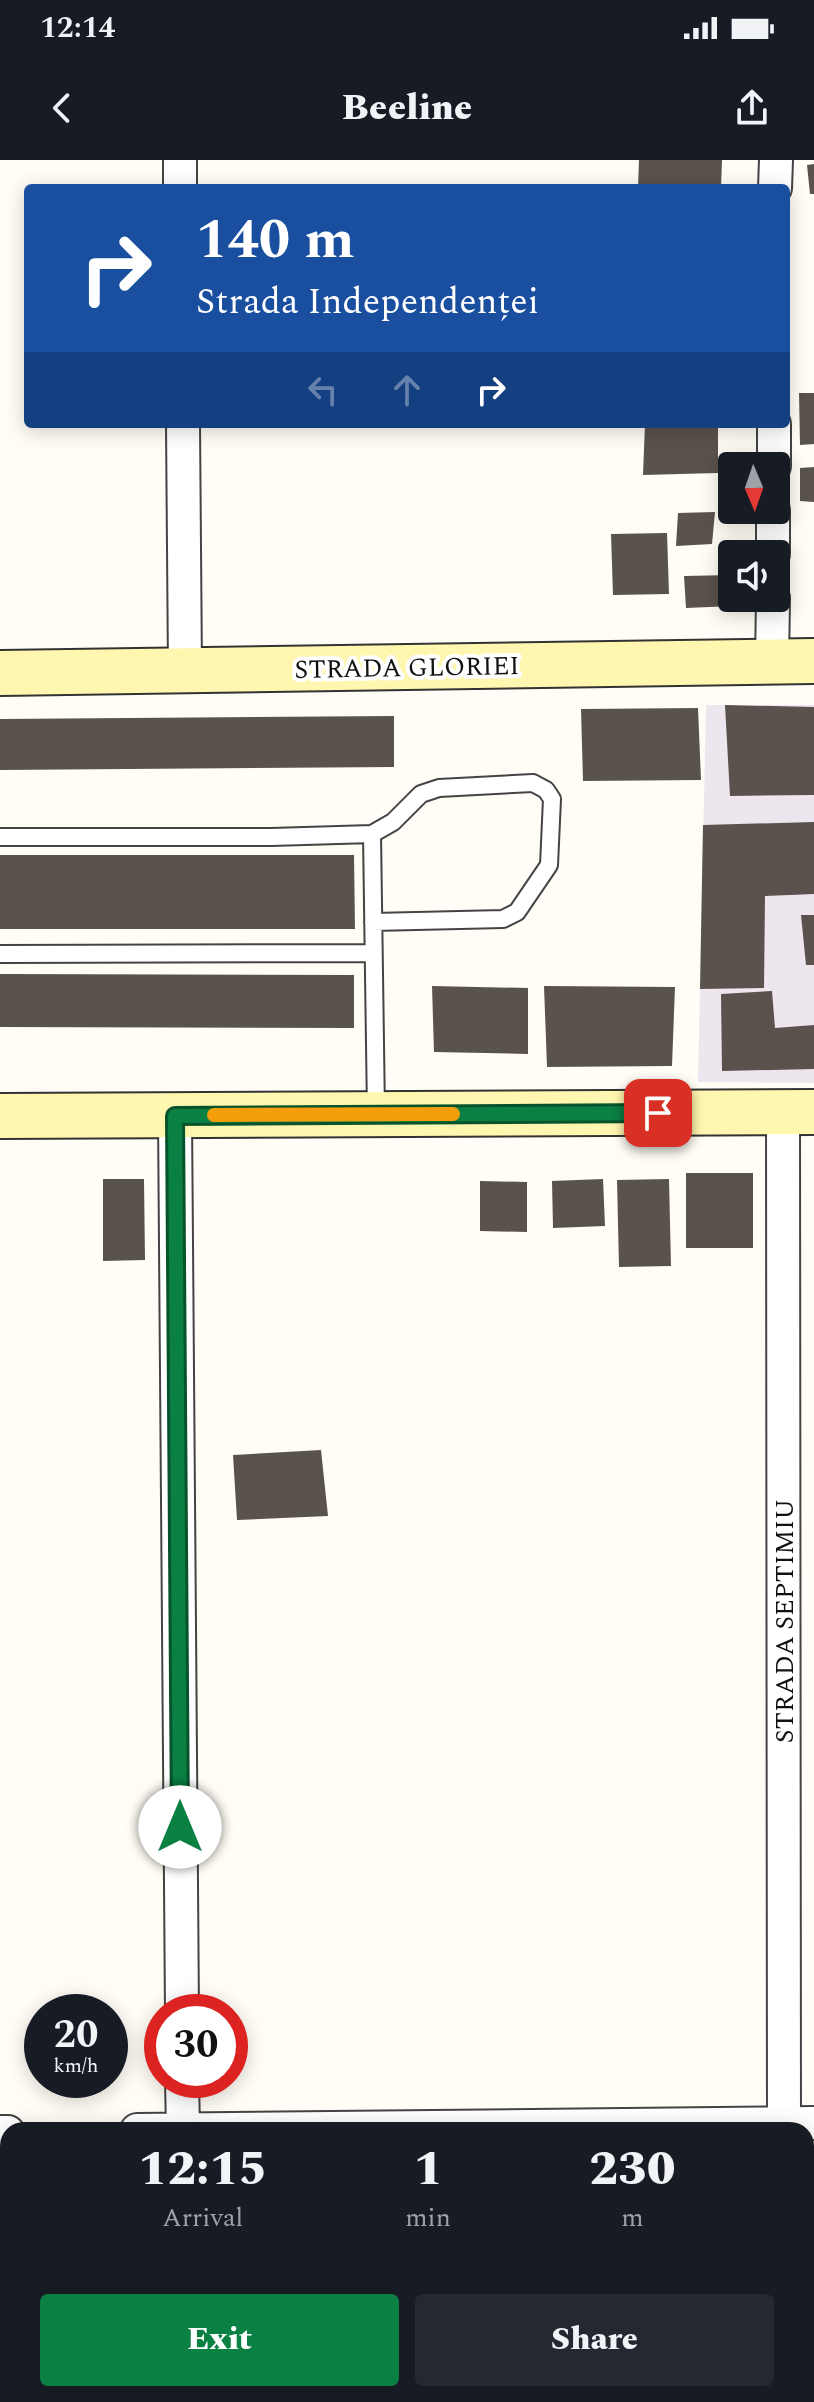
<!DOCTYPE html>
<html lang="en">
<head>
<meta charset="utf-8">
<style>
  :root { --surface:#171b24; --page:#242831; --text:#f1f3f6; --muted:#9ea1a6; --accent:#0b8043 }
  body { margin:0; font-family:Spectral,serif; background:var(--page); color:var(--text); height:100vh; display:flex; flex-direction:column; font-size:30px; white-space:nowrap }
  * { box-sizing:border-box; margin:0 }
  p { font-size:26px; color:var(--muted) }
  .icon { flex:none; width:44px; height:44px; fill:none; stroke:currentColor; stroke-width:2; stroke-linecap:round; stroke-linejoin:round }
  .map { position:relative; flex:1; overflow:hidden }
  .panel { position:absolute; left:0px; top:1962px; width:814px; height:280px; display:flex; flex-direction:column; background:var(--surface); border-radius:24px 24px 0 0; box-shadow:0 4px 20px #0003 }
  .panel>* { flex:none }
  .banner { position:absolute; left:24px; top:24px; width:766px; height:244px; border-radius:8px; box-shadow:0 4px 20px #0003; background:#1a4fa0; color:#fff; overflow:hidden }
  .needle { width:52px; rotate:178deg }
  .tools { position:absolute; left:718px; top:292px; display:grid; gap:16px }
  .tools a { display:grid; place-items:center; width:72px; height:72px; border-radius:8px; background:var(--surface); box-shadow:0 4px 20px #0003; font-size:40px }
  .speed { position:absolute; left:24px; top:1834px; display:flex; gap:16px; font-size:40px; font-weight:700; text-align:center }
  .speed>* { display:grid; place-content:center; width:104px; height:104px; border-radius:50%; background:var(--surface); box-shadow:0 4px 20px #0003; line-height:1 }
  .speed small { font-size:20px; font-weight:400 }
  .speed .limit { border:12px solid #d22; background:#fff; color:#111 }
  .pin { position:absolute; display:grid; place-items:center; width:68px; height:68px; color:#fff; margin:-34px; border-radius:16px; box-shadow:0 4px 12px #0006 }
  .me { position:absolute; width:88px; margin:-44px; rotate:0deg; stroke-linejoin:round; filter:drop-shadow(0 0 6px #0008) }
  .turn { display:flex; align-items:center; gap:28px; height:168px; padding:0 40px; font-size:36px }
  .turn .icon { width:104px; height:104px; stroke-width:2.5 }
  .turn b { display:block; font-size:56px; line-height:68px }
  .lanes { display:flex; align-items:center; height:76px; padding:0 40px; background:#0003; justify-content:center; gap:40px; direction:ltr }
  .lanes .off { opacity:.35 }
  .eta { display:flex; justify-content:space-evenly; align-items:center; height:136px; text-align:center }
  .eta b { font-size:48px; font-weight:800; line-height:56px }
  .button { display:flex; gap:16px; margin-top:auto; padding:16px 40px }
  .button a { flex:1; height:92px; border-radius:8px; background:var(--accent); color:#fff; font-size:32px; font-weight:800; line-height:92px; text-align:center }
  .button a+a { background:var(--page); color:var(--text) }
  .status { display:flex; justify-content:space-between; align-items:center; height:56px; padding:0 40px; background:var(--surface); direction:ltr }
  .status svg { height:22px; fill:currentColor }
  header { display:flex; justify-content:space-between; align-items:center; height:104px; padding:0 40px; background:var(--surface); font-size:36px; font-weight:800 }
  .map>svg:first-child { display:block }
</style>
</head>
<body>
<div class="status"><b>12:14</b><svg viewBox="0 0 49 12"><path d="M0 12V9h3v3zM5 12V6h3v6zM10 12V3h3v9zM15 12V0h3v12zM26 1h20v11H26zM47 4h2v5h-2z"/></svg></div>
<header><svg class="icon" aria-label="back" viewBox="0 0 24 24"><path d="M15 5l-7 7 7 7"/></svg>Beeline<svg class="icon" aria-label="share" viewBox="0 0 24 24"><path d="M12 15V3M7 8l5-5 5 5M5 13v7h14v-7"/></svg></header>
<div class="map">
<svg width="814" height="2242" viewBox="0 0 814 2242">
  <rect width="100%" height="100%" fill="#fffdf5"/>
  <path fill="#eee6ef" d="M 706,545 L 814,545 L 814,923 L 698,922 Z"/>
  <path fill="#5a524d" d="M 639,0 L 722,0 L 721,28 L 638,28 Z
    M 814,4 L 814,34 L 810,34 L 807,5 Z
    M 799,233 L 814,233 L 814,284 L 800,285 Z
    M 645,264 L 718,264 L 718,313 L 643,315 Z
    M 814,307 L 814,342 L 800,341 L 800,308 Z
    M 715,352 L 712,384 L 676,386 L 678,353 Z
    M 667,373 L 669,434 L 613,435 L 611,374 Z
    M 732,415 L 733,446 L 686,448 L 684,416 Z
    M 725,545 L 814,547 L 814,635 L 730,636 Z
    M 698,548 L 701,620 L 583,621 L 581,549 Z
    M 394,556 L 394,607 L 0,610 L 0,559 Z
    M 814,662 L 814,734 L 765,736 L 764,828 L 700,829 L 703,665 Z
    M 0,695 L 354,695 L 355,769 L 0,769 Z
    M 801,755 L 814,755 L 814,805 L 806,805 Z
    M 0,814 L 354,815 L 354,868 L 0,867 Z
    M 432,826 L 528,828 L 528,894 L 434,892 Z
    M 544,826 L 675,827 L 672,906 L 547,907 Z
    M 772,831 L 775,868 L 814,865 L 814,909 L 722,911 L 721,834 Z
    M 686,1013 L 753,1013 L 753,1088 L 686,1088 Z
    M 103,1019 L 144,1019 L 145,1100 L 103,1101 Z
    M 603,1019 L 605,1066 L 553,1068 L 552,1021 Z
    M 669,1019 L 671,1106 L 619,1107 L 617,1020 Z
    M 480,1021 L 527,1022 L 527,1072 L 480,1071 Z
    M 321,1290 L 328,1356 L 237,1360 L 233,1295 Z"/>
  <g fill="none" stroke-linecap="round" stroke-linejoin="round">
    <g stroke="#444" stroke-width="20">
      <path id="lane" d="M 372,674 L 376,953
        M 0,677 L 271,677 L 372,674 L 393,662 L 421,634 L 439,628 L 533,623 L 546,630 L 552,639 L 549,705 L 517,752 L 503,759 L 373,762
        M 0,794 L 373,793"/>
    </g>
    <g stroke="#444" stroke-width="36">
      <path id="street" d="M 180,0 L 180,28
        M 775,28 L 776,0
        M 183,264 L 185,510
        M 774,306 L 774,264
        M 773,394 L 773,350
        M 772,502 L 773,438
        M 783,952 L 784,1970
        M 175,956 L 182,1852
        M 182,1920 L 183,1970
        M 137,1970 L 814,1963
        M 0,1972 L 8,1972
        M 184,2234 L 184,2242
        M 786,2234 L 786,2242"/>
    </g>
    <g stroke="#333" stroke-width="48">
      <path id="secondary" d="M 0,513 L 814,501
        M 0,956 L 814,952"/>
    </g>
    <use href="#lane" stroke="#fff" stroke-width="16"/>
    <use href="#street" stroke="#fff" stroke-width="32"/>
    <use href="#secondary" stroke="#fff6b0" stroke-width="44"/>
  </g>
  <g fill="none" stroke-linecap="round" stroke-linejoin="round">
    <g stroke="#07532c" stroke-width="20">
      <path id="route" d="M 180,1667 L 175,956 L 658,953"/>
    </g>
    <use href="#route" stroke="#0b8043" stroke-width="14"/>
    <path stroke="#f59e0b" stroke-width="14" d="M 214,955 L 453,954"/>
  </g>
  <g text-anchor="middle" stroke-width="8" stroke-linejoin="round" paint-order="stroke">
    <g font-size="26" fill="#111" stroke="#fff">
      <text transform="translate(407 507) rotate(-1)" y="9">STRADA GLORIEI</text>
      <text transform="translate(784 1461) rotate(-90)" y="9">STRADA SEPTIMIU</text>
    </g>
  </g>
</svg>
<div class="tools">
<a><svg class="needle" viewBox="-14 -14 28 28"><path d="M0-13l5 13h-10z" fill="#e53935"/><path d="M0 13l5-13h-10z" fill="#9ea1a6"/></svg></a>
<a><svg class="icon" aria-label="sound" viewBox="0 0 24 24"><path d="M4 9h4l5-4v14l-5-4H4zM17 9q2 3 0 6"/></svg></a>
</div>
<div class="speed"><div>20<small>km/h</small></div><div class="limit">30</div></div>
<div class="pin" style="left:658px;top:953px;background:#d93025"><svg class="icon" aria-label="arrive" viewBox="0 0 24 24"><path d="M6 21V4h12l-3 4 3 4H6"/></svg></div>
<svg class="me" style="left:180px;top:1667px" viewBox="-20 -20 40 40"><circle r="19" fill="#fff"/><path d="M0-13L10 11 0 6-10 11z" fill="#0b8043"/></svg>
<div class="banner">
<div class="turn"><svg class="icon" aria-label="right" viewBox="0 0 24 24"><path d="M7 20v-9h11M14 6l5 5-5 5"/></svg><div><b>140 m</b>Strada Independenței</div></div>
<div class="lanes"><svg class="icon off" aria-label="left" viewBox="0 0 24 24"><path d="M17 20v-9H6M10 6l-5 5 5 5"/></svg><svg class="icon off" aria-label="ahead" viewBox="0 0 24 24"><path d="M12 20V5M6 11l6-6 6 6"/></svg><svg class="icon" aria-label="right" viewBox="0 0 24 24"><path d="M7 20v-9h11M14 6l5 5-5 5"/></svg></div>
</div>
<section class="panel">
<div class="eta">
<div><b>12:15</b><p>Arrival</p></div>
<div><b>1</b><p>min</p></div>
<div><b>230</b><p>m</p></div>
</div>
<div class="button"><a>Exit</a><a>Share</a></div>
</section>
</div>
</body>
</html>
